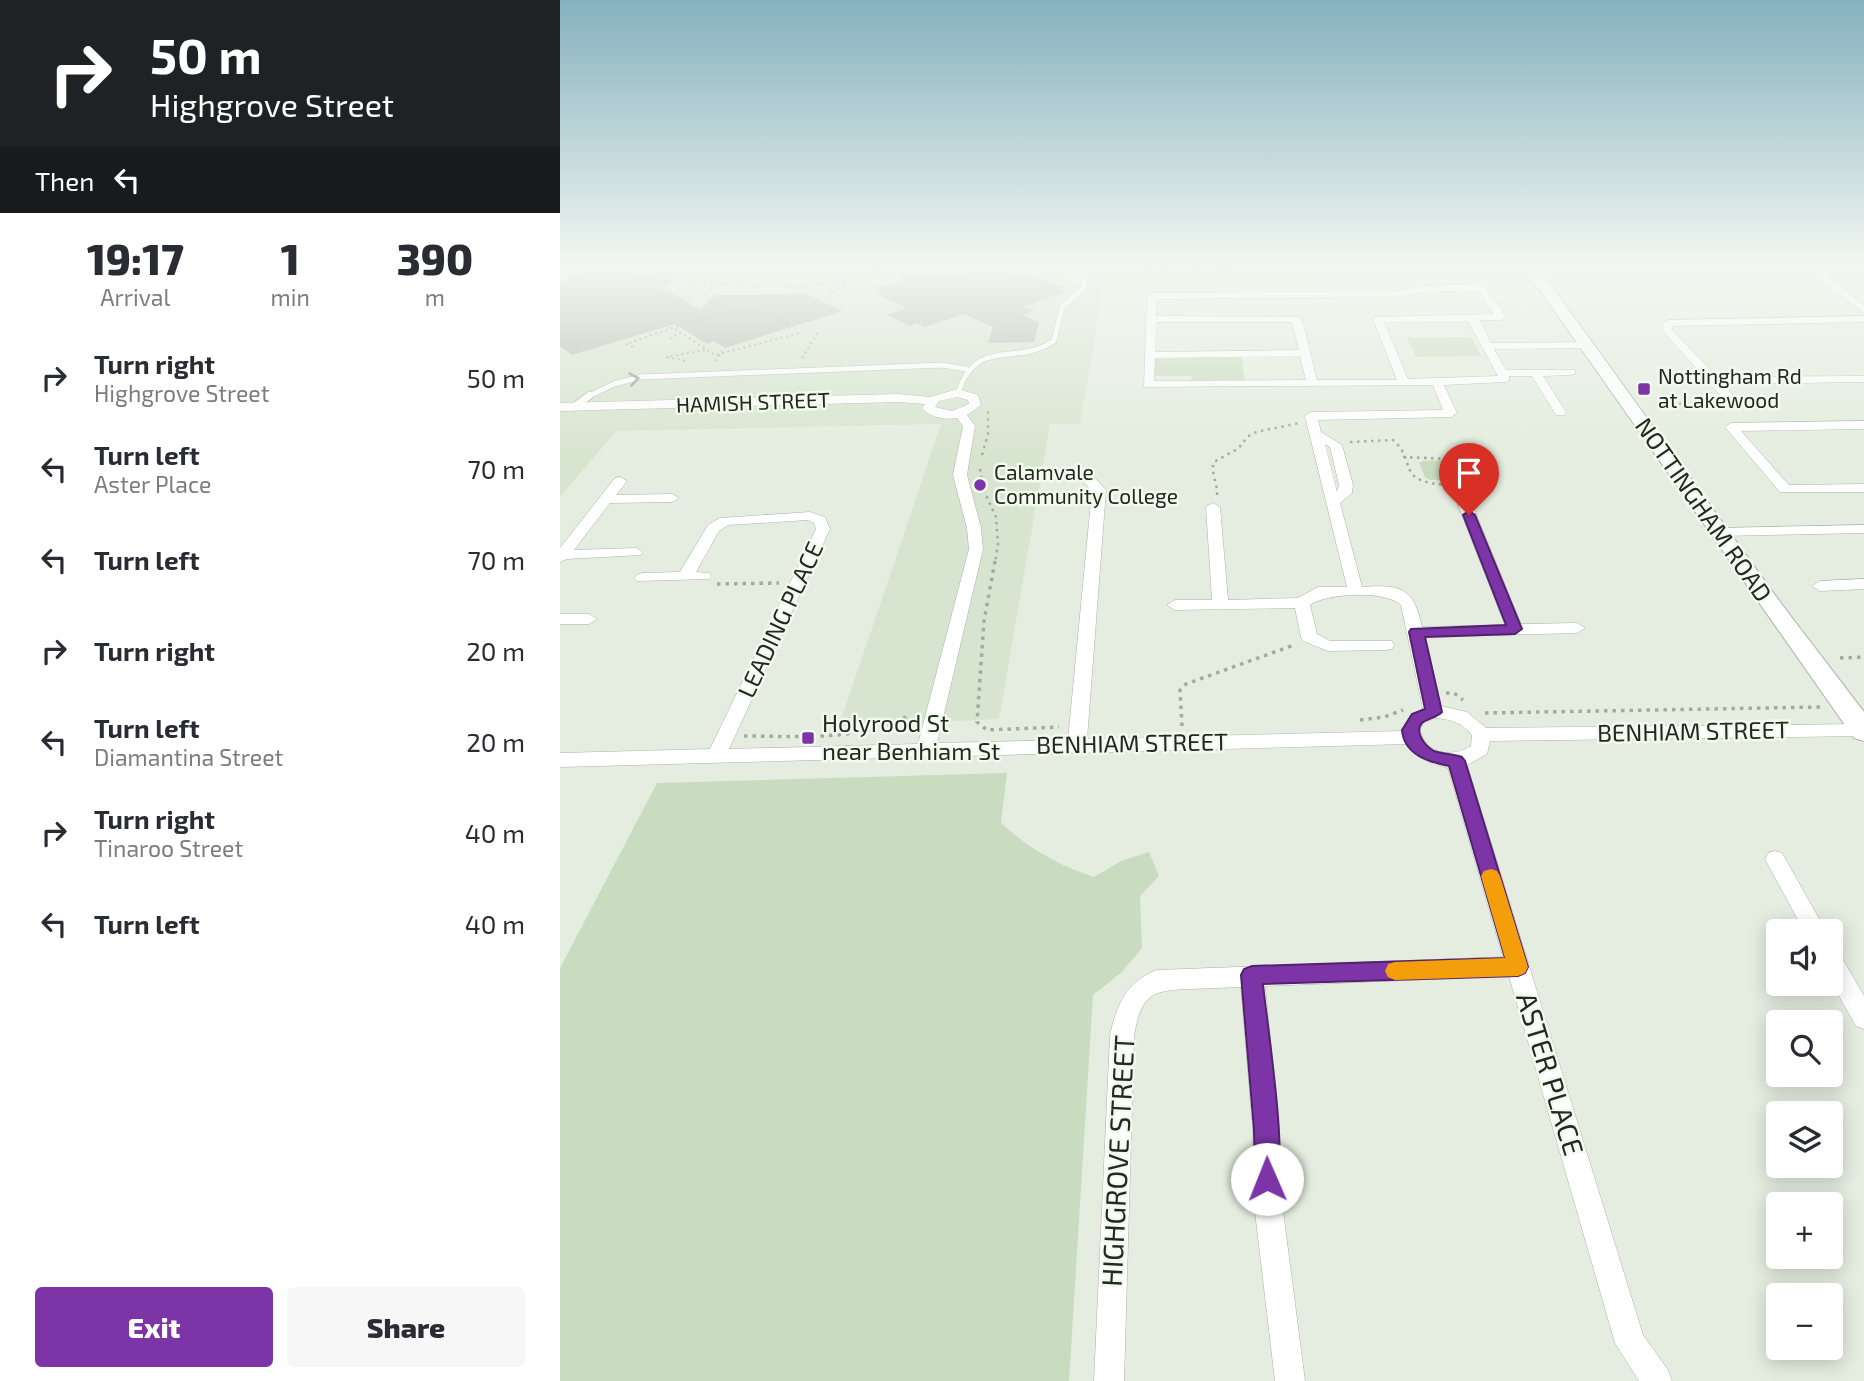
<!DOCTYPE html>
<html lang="en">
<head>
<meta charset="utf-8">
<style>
  :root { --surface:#fff; --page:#f7f7f7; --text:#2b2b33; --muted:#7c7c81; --accent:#7c34a7 }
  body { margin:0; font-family:"Exo 2",sans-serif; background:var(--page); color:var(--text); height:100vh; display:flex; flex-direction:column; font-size:26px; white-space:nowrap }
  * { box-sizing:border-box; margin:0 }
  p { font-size:23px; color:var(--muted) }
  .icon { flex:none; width:38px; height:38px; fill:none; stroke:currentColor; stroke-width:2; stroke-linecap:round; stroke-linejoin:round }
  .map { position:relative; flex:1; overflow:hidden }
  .side { display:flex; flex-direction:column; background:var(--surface); width:560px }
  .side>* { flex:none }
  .guide { background:#202124; color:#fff; overflow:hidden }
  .controls { position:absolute; left:1206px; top:919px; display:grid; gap:14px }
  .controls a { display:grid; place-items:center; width:77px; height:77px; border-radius:7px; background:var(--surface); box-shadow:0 4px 18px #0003; font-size:35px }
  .pin { position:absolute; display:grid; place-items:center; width:60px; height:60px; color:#fff; margin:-72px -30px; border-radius:50% 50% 50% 0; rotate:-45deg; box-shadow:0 0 7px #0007 }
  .pin .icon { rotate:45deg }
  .me { position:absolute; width:77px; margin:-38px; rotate:359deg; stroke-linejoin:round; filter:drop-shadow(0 0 5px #0008) }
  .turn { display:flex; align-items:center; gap:24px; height:147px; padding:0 35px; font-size:32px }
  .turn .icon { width:91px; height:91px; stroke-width:2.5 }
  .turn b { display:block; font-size:49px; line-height:60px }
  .then { display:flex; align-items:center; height:66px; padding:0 35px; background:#0003; gap:14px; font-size:26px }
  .eta { display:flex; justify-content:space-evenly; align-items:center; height:119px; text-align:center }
  .eta b { font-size:42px; font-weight:800; line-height:49px }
  .action { display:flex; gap:14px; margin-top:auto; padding:14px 35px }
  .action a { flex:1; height:80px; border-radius:7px; background:var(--accent); color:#fff; font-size:28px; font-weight:800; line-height:80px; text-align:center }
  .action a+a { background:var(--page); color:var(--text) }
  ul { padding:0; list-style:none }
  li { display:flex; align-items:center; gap:21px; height:91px; padding:0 35px }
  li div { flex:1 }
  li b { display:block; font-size:26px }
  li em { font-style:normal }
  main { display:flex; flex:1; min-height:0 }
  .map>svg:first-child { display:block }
</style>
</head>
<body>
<main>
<section class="side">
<div class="guide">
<div class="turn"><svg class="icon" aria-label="right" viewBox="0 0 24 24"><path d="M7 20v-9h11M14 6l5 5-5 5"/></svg><div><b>50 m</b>Highgrove Street</div></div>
<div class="then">Then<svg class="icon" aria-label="left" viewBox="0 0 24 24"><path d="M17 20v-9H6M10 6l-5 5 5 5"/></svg></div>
</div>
<div class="eta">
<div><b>19:17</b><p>Arrival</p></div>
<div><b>1</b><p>min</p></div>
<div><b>390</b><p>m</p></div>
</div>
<ul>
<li><svg class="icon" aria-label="right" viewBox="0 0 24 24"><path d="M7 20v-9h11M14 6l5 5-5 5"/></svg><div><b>Turn right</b><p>Highgrove Street</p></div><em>50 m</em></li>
<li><svg class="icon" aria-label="left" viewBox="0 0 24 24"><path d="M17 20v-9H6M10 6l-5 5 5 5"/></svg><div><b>Turn left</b><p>Aster Place</p></div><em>70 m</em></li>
<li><svg class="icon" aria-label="left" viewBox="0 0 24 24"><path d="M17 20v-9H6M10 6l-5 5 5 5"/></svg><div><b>Turn left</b></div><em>70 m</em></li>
<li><svg class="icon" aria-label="right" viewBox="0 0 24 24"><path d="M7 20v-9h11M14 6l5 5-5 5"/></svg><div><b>Turn right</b></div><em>20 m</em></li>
<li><svg class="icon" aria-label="left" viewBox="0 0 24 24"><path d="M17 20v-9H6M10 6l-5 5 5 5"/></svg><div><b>Turn left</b><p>Diamantina Street</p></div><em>20 m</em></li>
<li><svg class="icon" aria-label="right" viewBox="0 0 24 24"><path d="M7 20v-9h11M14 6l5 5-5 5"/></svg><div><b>Turn right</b><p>Tinaroo Street</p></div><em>40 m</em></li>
<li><svg class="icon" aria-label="left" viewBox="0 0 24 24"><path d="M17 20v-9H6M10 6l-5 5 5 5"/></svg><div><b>Turn left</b></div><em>40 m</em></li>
</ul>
<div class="action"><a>Exit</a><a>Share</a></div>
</section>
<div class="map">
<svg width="1304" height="1381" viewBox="0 0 1304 1381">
  <rect width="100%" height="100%" fill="#e4eddf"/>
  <path fill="#d7e4cf" d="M 0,265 L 946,265 L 949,269 L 757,281 L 544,284 L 520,424 L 490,424 L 439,719 L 279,726 L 381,424 L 56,431 L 0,497 Z"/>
  <path fill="#cadcbf" d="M 911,337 L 921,356 L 856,357 L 847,338 Z
    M 681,356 L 685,381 L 632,381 L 631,376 L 594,376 L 594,357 Z
    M 928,459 L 934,462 L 940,476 L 938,478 L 870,480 L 865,477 L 859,463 L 863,461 Z
    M 447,773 L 441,823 C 468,848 499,866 534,877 L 561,861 L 589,852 L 599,876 L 580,896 L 582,948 L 562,972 L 533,995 L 509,1381 L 0,1381 L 0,968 L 97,783 Z"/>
  <path fill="#b3bbae" d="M 27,265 L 107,265 L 100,271 L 122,271 L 100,293 L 108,291 L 141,310 L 154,295 L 246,294 L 282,311 L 165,348 L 154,341 L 147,344 L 115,324 L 12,355 L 0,346 L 0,285 Z
    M 315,265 L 419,265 L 420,272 L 437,266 L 456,274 L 462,272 L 504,288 L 500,290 L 505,292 L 463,307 L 474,311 L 463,315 L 479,322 L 474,342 L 428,343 L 433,327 L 404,314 L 365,327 L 357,323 L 350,326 L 327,315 L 347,308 L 317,294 L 323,292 L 316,289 L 347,279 Z"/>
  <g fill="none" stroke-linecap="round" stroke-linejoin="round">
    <g stroke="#aab3a6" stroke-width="6">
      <path id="lane-far1" d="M 511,272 L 526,272
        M 398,393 C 417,336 454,367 494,341 L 502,307 L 522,290 L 529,265
        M 27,397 L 54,384 L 81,377 L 382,365 L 406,369"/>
    </g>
    <g stroke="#aab3a6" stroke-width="9">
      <path id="lane" d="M 14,407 L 30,395"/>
    </g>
    <g stroke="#aab3a6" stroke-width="1">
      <path id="street" d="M 1241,265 L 1252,265 L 1304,305 L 1304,313 Z
        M 921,284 L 924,285 L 946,317 L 941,320 L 919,320 L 931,343 L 1026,342 L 1031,345 L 1026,348 L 934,349 L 946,370 L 1015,370 L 1015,374 L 1011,375 L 983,376 L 1006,412 L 1004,415 L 996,415 L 972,376 L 949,376 L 949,381 L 945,382 L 884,385 L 897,413 L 891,417 L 758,420 L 761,432 L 782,445 L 793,485 L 792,493 L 780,503 L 802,587 C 841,584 854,588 862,627 L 945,625 L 893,492 L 900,488 L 907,492 L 961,624 L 1017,623 L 1025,628 L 1017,633 L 865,637 L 881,706 L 907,712 L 926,728 L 1304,724 L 1303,736 L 930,741 L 927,754 L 907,765 L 1083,1335 L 1108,1370 L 1112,1381 L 1079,1381 L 1055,1343 L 949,976 L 705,986 L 719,1130 L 722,1203 L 745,1381 L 715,1381 L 694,1203 L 693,1130 L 681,987 C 664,988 647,988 630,989 C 591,990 581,995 574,1036 L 564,1381 L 534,1381 L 550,1036 C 556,1006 567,981 597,970 L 943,957 L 888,768 C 870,763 858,759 846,744 L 0,767 L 0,753 L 150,749 L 256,529 L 254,523 L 248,520 L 168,525 L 159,531 L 136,572 L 149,573 L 152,576 L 149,579 L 77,581 L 74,578 L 77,575 L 82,573 L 120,572 L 148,525 L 160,518 L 250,512 L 265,517 L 270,529 L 169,749 L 358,744 L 409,549 L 407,528 L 393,475 L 403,426 L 397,418 C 384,420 371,418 362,408 L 365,404 L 338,402 L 0,411 L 0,403 L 338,394 L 370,397 L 398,389 L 418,395 L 421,405 L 407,415 L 415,426 L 407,475 L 421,528 L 423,549 L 377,743 L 508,740 L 532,491 L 520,478 L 527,474 L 532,475 L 546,490 L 527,739 L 842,731 L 851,715 L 863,709 L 841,605 C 825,590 767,593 750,605 L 757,634 L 770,641 L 832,641 L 834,645 L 832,649 L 826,650 L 768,651 L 743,641 L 741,637 L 735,608 L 615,610 L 607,605 L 615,600 L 652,600 L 646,507 L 653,503 L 660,507 L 668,600 L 738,598 L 758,587 L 787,587 L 745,416 L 751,412 L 883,410 L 873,385 L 584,387 L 587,296 L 592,293 L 839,291 L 864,286 ZM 918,290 L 934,314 L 814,317 L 813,319 L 837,380 L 757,380 L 743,323 L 739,317 L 596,316 L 597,299 L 839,297 L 864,292 ZM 908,321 L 938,376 L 848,379 L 824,322 ZM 596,322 L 732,322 L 739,350 L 595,352 ZM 740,356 L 746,380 L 594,381 L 595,358 ZM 397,397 L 408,400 L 409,404 L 392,411 L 375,407 L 379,401 ZM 765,444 L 770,447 L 779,485 L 777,492 ZM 875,718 C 891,719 902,723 912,735 L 911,746 C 892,758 865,755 860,729 L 863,724 Z
        M 1304,316 L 1304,322 L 1113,326 L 1112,330 L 1157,377 L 1304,376 L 1304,382 L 1163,384 L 1178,401 L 1172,405 L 1168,404 L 1102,330 L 1103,323 L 1108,320 Z
        M 1304,421 L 1304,429 L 1181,431 L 1229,485 L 1304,484 L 1304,492 L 1220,492 L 1165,427 L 1171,423 Z
        M 60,477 L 67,481 L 56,495 L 112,494 L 119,498 L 112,502 L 50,503 L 14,550 L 76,548 L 83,552 L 81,555 L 7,559 L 0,562 L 0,548 L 55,478 Z
        M 1304,525 L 1304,533 L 1161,536 L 1154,532 L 1161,528 Z
        M 1304,579 L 1304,589 L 1260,591 L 1252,586 L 1260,581 Z
        M 0,614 L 29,614 L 37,619 L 29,624 L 0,624 Z
        M 1215,851 L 1222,853 L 1266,931 L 1244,931 L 1205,859 L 1208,853 Z
        M 1270,948 L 1278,951 L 1304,996 L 1304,1029 L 1296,1026 L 1270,980 Z"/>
    </g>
    <g stroke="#aab3a6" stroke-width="2">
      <path id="secondary" d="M 956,265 L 971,265 L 990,284 L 1220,602 L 1304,712 L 1304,741 L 1294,738 L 980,290 Z"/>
    </g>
    <path stroke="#a3aa9f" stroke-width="2" stroke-dasharray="2 3.5" stroke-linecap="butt" d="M 314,266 L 334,274
      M 101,271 L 134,265
      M 334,274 L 346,271
      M 540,274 C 598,263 660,268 718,276
      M 260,275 L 285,279
      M 308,276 L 314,270 L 309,265
      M 312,278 L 384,281 L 409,279
      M 78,280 L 200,286
      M 345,282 L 359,275 L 358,271
      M 224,286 L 240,287 L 286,281
      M 268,294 L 290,284
      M 145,296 L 157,280 L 185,270
      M 115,329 L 155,355 L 240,333
      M 110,339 L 119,332
      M 73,347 L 66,344 C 108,331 161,305 206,314 C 214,316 223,322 231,326
      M 242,358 L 258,332
      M 125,361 L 107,357 L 145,350
      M 155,361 L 162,351"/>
    <path stroke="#a3aa9f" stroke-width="2.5" stroke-dasharray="2.5 4.5" stroke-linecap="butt" d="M 1098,404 L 1155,403
      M 790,442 L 833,440 C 858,462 834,481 886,485
      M 422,455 L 428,434 L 428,411
      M 843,457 L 892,459
      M 420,469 L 424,491 L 436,517 L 438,544 L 435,563
      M 657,495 C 658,483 650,473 654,462 L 679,448 L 687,437 L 696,432 L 739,423"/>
    <path stroke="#a3aa9f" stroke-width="3.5" stroke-dasharray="3.5 5" stroke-linecap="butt" d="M 435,561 L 424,621 L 417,722 L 427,730 L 499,727
      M 157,584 L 219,583
      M 1280,658 L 1304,657
      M 886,693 L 894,693 L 903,700
      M 925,713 L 1260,707
      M 800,720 L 824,717 L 843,710
      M 622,726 L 620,690 L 626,684 L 734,645
      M 184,736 C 240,736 299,742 350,715"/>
    <use href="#lane-far1" stroke="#fff" stroke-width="5"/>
    <use href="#lane" stroke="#fff" stroke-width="7"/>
    <use href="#street" fill="#fff" fill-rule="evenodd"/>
    <use href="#secondary" fill="#fff" fill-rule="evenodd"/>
  </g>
  <defs><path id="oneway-chevron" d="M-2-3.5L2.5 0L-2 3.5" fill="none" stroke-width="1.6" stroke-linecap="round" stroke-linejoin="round" transform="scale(1.75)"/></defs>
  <use stroke="#9c9e9c" href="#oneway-chevron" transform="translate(74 379) rotate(-9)"/>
  <linearGradient id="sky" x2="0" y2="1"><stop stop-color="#85b1be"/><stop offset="0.58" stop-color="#f3f7f1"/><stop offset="1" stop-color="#f3f7f1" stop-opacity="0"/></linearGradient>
  <rect width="1304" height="458" fill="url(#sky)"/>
  <path fill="#7c34a7" stroke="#51226d" stroke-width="2" d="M 909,511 L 915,515 L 962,629 L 955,634 L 865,637 L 882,712 C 876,718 868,718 862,723 C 854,732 865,746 874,751 C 882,754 894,754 902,757 L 905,761 L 968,967 L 965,973 L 958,976 L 703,984 C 707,1024 728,1157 716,1187 L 707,1191 L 699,1187 L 695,1179 L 694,1130 L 681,975 L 684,969 L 692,966 L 945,958 L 889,766 C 869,762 844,755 842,730 L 852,714 L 865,709 L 849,632 L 851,629 L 946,625 L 903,515 Z"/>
  <path fill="#f59e0b" d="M 931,869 L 937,871 L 940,876 L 968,967 L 965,973 L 958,976 L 835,980 L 828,977 L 825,971 L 828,964 L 835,962 L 945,958 L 921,876 L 924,871 Z"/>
  <g fill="#7c34a7" stroke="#f1faec" stroke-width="2.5">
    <rect x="1077" y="382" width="14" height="14" rx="3.5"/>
    <circle cx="420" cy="485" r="7"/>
    <rect x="241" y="731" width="14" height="14" rx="3.5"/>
  </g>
  <g text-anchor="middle" stroke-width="5" stroke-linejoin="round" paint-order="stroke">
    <g font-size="21" fill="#242722" stroke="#f1faec" text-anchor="start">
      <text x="1098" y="384">Nottingham Rd<tspan x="1098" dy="24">at Lakewood</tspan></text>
      <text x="434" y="480">Calamvale<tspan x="434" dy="24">Community College</tspan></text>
    </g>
    <g font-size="21" fill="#242722" stroke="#f1faec">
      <text transform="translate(193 403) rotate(-2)" y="7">HAMISH STREET</text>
    </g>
    <g font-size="24" fill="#242722" stroke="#f1faec">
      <text transform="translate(1143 510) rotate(55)" y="8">NOTTINGHAM ROAD</text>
      <text transform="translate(221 620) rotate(-65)" y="8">LEADING PLACE</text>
      <text transform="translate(1133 732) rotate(-1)" y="8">BENHIAM STREET</text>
      <text transform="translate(572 744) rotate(-1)" y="8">BENHIAM STREET</text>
    </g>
    <g font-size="24" fill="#242722" stroke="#f1faec" text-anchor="start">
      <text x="262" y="732">Holyrood St<tspan x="262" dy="28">near Benhiam St</tspan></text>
    </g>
    <g font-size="28" fill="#242722" stroke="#f1faec">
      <text transform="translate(990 1074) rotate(73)" y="10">ASTER PLACE</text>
      <text transform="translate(558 1161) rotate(-87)" y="10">HIGHGROVE STREET</text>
    </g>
  </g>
</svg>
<div class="controls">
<a><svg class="icon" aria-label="sound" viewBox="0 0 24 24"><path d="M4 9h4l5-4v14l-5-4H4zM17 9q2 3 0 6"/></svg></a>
<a><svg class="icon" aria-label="search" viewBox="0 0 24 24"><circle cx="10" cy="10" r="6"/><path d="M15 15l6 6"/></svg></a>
<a><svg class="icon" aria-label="layers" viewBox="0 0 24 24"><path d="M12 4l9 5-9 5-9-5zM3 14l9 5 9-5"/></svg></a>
<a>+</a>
<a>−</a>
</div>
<div class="pin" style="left:909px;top:515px;background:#d93025"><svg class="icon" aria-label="arrive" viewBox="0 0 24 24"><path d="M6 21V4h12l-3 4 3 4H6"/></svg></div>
<svg class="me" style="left:707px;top:1179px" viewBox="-20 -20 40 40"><circle r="19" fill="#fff"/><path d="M0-13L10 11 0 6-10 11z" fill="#7c34a7"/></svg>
</div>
</main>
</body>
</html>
